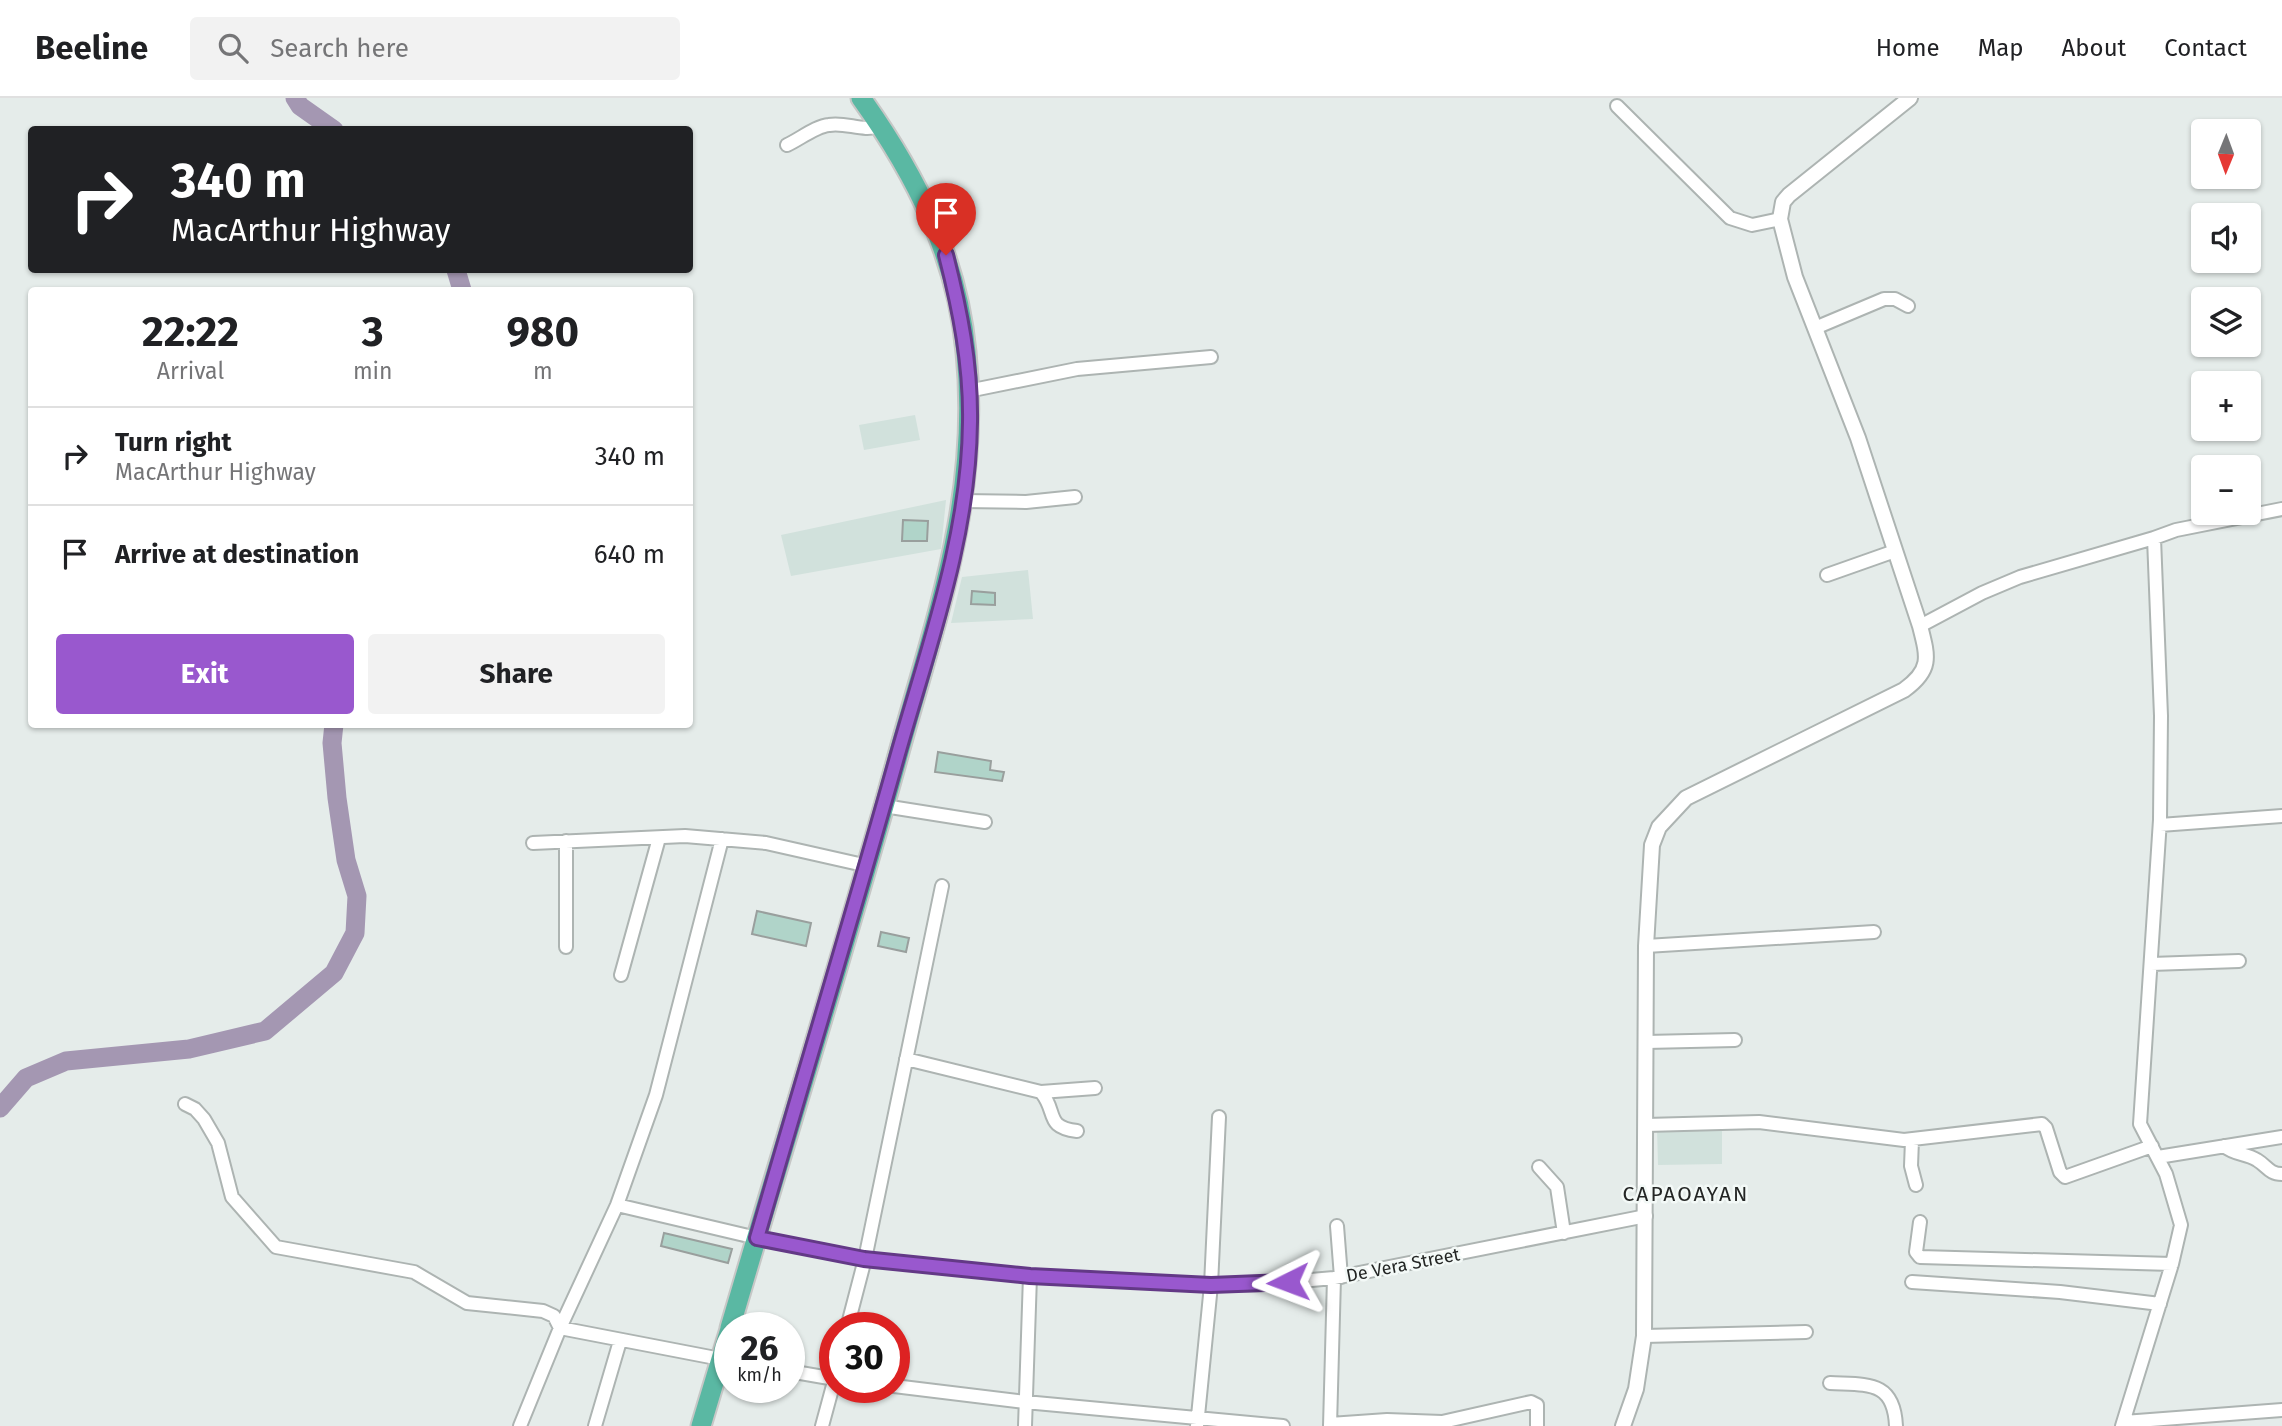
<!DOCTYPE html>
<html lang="en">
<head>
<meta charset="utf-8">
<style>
  :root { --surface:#fff; --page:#f2f2f2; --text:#202124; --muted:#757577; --line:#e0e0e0; --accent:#9958ce }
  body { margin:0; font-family:"Fira Sans",sans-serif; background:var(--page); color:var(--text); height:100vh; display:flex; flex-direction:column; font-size:26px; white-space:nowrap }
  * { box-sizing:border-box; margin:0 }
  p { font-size:23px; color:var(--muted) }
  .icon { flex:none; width:38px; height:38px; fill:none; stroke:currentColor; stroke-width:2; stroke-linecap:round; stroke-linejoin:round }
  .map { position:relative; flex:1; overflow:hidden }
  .side { position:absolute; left:28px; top:189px; width:665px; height:441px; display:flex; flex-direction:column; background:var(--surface); border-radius:7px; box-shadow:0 2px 5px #0004 }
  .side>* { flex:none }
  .hud { position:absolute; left:28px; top:28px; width:665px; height:147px; border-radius:7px; box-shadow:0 2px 5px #0004; background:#202124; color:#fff; overflow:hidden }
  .needle { width:46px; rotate:181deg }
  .tools { position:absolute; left:2191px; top:21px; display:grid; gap:14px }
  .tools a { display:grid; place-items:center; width:70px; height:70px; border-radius:7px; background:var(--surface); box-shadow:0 2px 5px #0004; font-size:35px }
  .speed { position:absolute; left:714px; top:1214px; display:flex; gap:14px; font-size:35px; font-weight:700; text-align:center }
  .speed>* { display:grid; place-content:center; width:91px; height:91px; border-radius:50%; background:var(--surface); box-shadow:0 2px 5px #0004; line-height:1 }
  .speed small { font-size:18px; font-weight:400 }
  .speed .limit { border:10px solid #d22; background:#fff; color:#111 }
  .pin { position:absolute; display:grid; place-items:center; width:60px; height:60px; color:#fff; margin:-72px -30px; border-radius:50% 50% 50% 0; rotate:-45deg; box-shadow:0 0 7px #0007 }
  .pin .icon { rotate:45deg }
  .me { position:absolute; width:77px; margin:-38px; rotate:267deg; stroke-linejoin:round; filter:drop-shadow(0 0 5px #0008) }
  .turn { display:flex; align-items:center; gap:24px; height:147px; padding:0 28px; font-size:32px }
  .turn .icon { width:91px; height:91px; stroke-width:2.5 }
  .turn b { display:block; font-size:49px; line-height:60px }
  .eta { display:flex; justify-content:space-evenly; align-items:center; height:119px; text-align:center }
  .eta b { font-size:42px; font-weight:700; line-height:49px }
  .primary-button { display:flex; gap:14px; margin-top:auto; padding:14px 28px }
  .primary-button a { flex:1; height:80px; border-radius:7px; background:var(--accent); color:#fff; font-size:28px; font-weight:700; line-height:80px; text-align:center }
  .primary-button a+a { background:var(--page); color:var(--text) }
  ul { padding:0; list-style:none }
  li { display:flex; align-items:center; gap:21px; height:98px; padding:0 28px; border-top:2px solid var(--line) }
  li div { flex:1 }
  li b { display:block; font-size:26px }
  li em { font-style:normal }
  header { display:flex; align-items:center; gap:42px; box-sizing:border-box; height:98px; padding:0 35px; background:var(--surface); border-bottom:2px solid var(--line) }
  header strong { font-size:33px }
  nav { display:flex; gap:38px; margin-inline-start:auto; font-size:24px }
  .search { width:490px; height:63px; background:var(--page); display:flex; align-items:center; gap:18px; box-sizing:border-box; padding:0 24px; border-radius:7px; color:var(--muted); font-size:26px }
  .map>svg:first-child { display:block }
</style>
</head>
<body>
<header>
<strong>Beeline</strong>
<div class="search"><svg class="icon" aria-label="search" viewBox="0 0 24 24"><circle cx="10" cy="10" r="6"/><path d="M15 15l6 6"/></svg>Search here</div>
<nav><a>Home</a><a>Map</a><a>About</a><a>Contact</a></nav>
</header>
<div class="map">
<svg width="2282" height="1328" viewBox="0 0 2282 1328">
  <rect width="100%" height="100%" fill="#e5ecea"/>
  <path fill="#d1e1dc" d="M 915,317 L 920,342 L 864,352 L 859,327 Z
    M 946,402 L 941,451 L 791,478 L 781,437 Z
    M 1028,472 L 1033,521 L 951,525 L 962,479 Z
    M 1722,1028 L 1722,1066 L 1658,1067 L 1657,1030 Z"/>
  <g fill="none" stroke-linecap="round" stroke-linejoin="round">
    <path stroke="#a497b2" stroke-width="19" d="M 295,0 L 300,8 L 334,32
      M 456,172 L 462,192
      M 0,1010 L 26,980 L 66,963 L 189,951 L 265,933 L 334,875 L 355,835 L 357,798 L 346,762 L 337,700 L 332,645 L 334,626"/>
  </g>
  <path fill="#b0d4c9" stroke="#999f9d" stroke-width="2" d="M 903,422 L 928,423 L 927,443 L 902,443 Z
    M 972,493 L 995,495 L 995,507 L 971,506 Z
    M 938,654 L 991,663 L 990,672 L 1004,674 L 1002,683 L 935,674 Z
    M 757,813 L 811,825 L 806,848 L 752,836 Z
    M 881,834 L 909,840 L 906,854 L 878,848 Z
    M 664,1135 L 732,1151 L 728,1165 L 661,1148 Z"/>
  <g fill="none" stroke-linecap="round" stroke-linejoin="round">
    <g stroke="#adb4b2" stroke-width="16">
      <path id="minor" d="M 1617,8 L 1730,120 L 1752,127 L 1780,121
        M 787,47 C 800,41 816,28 829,27 C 847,24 862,34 880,28
        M 1815,230 L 1884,201 L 1895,201 L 1908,208
        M 968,293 L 1077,271 L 1211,259
        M 963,403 L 1026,404 L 1075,399
        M 2154,440 L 2176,432 L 2282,411
        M 1827,477 L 1895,453
        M 1920,528 L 1982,495 L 2020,479 L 2154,440 L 2161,618 L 2160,722 L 2140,1026 L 2166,1076 L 2181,1127 L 2172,1166 L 2122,1328
        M 884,708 L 985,724
        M 2160,727 L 2282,718
        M 566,743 L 566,849
        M 533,745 L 685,738 L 766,745 L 868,768
        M 1646,848 L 1874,834
        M 2151,866 L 2239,863
        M 621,877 L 659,740
        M 1646,944 L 1735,942
        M 906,961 L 1041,994 L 1095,990
        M 1041,994 C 1058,1014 1044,1029 1077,1033
        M 185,1006 L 195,1011 L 204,1021 L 218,1045 L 232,1099 L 276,1149 L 414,1174 L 467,1205 L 543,1213 L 554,1218 L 560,1230 L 726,1262
        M 1646,1027 L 1759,1024 L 1904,1042 L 2042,1026 L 2046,1030 L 2060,1074 L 2065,1079 L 2152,1048
        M 1912,1042 L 1911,1068 L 1916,1087
        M 2224,1048 C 2235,1057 2246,1055 2257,1062 C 2267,1068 2269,1076 2282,1076
        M 2158,1059 L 2282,1039
        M 1539,1069 L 1557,1089 L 1564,1135
        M 617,1107 L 757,1140 L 865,1161 L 1030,1178 L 1211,1187 L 1266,1186 L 1334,1180 L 1646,1118
        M 1920,1124 L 1916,1154 L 1920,1159 L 2172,1166
        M 1337,1128 L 1341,1179
        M 1912,1184 L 2060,1194 L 2160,1206
        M 847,1230 L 865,1161 L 942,788
        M 1644,1238 L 1806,1234
        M 789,1273 L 835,1281
        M 1830,1285 C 1867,1287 1894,1282 1896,1328
        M 894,1288 L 1025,1304 L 1283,1328
        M 2124,1324 L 2282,1312
        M 1330,1326 L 1387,1322 L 1442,1324
        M 520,1328 L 560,1230 L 617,1107 L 656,997 L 722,741
        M 595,1328 L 620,1243
        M 822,1328 L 835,1280
        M 1025,1328 L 1030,1178
        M 1197,1328 L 1211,1187 L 1219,1019
        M 1330,1328 L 1334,1180
        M 1441,1328 L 1442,1324 L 1531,1304 L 1537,1307 L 1537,1328"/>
    </g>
    <g stroke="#adb4b2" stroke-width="18">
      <path id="tertiary" d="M 1623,1328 L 1636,1291 L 1644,1238 L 1646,848 L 1652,747 L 1659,729 L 1686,700 L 1904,592 C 1932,572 1928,559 1920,528 L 1858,340 L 1795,179 L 1780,121 L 1783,104 L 1789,97 L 1910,0"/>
    </g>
    <g stroke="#c6c7c6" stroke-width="23">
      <path id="trunk" d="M 730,1230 C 785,1042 844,854 896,665 C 934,525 981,402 966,254 C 957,158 916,77 861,0
        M 701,1328 L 730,1231"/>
    </g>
    <use href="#minor" stroke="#fff" stroke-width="12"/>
    <use href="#tertiary" stroke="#fff" stroke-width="14"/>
    <use href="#trunk" stroke="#5ab8a3" stroke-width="19"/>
  </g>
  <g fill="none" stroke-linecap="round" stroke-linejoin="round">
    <g stroke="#633986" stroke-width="18">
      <path id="route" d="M 946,157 C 960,212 971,267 970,324 C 969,441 927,552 896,663 C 851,823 803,981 757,1140 L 864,1161 L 1030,1178 L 1211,1187 L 1288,1184"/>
    </g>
    <use href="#route" stroke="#9958ce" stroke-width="12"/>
  </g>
  <g text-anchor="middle" stroke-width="5" stroke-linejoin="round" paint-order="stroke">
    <g font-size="18" fill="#242625" stroke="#f3f9f7">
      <text transform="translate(1403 1167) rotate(-11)" y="6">De Vera Street</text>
    </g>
    <g font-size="21" letter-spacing="2" fill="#242625" stroke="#f3f9f7">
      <text x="1686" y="1103">CAPAOAYAN</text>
    </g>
  </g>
</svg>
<div class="tools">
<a><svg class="needle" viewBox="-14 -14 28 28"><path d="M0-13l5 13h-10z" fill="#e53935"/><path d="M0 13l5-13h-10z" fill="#757577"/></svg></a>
<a><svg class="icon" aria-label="sound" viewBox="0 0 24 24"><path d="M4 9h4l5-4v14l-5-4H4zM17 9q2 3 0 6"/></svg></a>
<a><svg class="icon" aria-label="layers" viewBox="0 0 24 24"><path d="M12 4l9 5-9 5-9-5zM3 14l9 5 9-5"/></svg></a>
<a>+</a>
<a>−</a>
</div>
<div class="speed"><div>26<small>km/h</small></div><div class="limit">30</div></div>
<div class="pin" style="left:946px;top:157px;background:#d93025"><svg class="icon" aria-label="arrive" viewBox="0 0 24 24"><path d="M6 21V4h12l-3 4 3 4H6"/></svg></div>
<svg class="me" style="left:1288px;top:1184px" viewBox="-20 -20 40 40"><path d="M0-17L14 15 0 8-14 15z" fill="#9958ce" stroke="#fff" stroke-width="4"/></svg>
<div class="hud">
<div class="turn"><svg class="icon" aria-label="right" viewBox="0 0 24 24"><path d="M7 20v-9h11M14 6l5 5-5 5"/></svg><div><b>340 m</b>MacArthur Highway</div></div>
</div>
<section class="side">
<div class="eta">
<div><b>22:22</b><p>Arrival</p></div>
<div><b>3</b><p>min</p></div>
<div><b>980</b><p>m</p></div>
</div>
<ul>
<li><svg class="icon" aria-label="right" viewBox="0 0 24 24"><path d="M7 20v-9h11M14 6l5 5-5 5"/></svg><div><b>Turn right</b><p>MacArthur Highway</p></div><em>340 m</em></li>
<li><svg class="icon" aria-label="arrive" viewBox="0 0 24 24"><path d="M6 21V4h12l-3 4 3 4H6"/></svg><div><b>Arrive at destination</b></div><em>640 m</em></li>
</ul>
<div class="primary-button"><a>Exit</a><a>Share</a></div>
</section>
</div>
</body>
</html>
